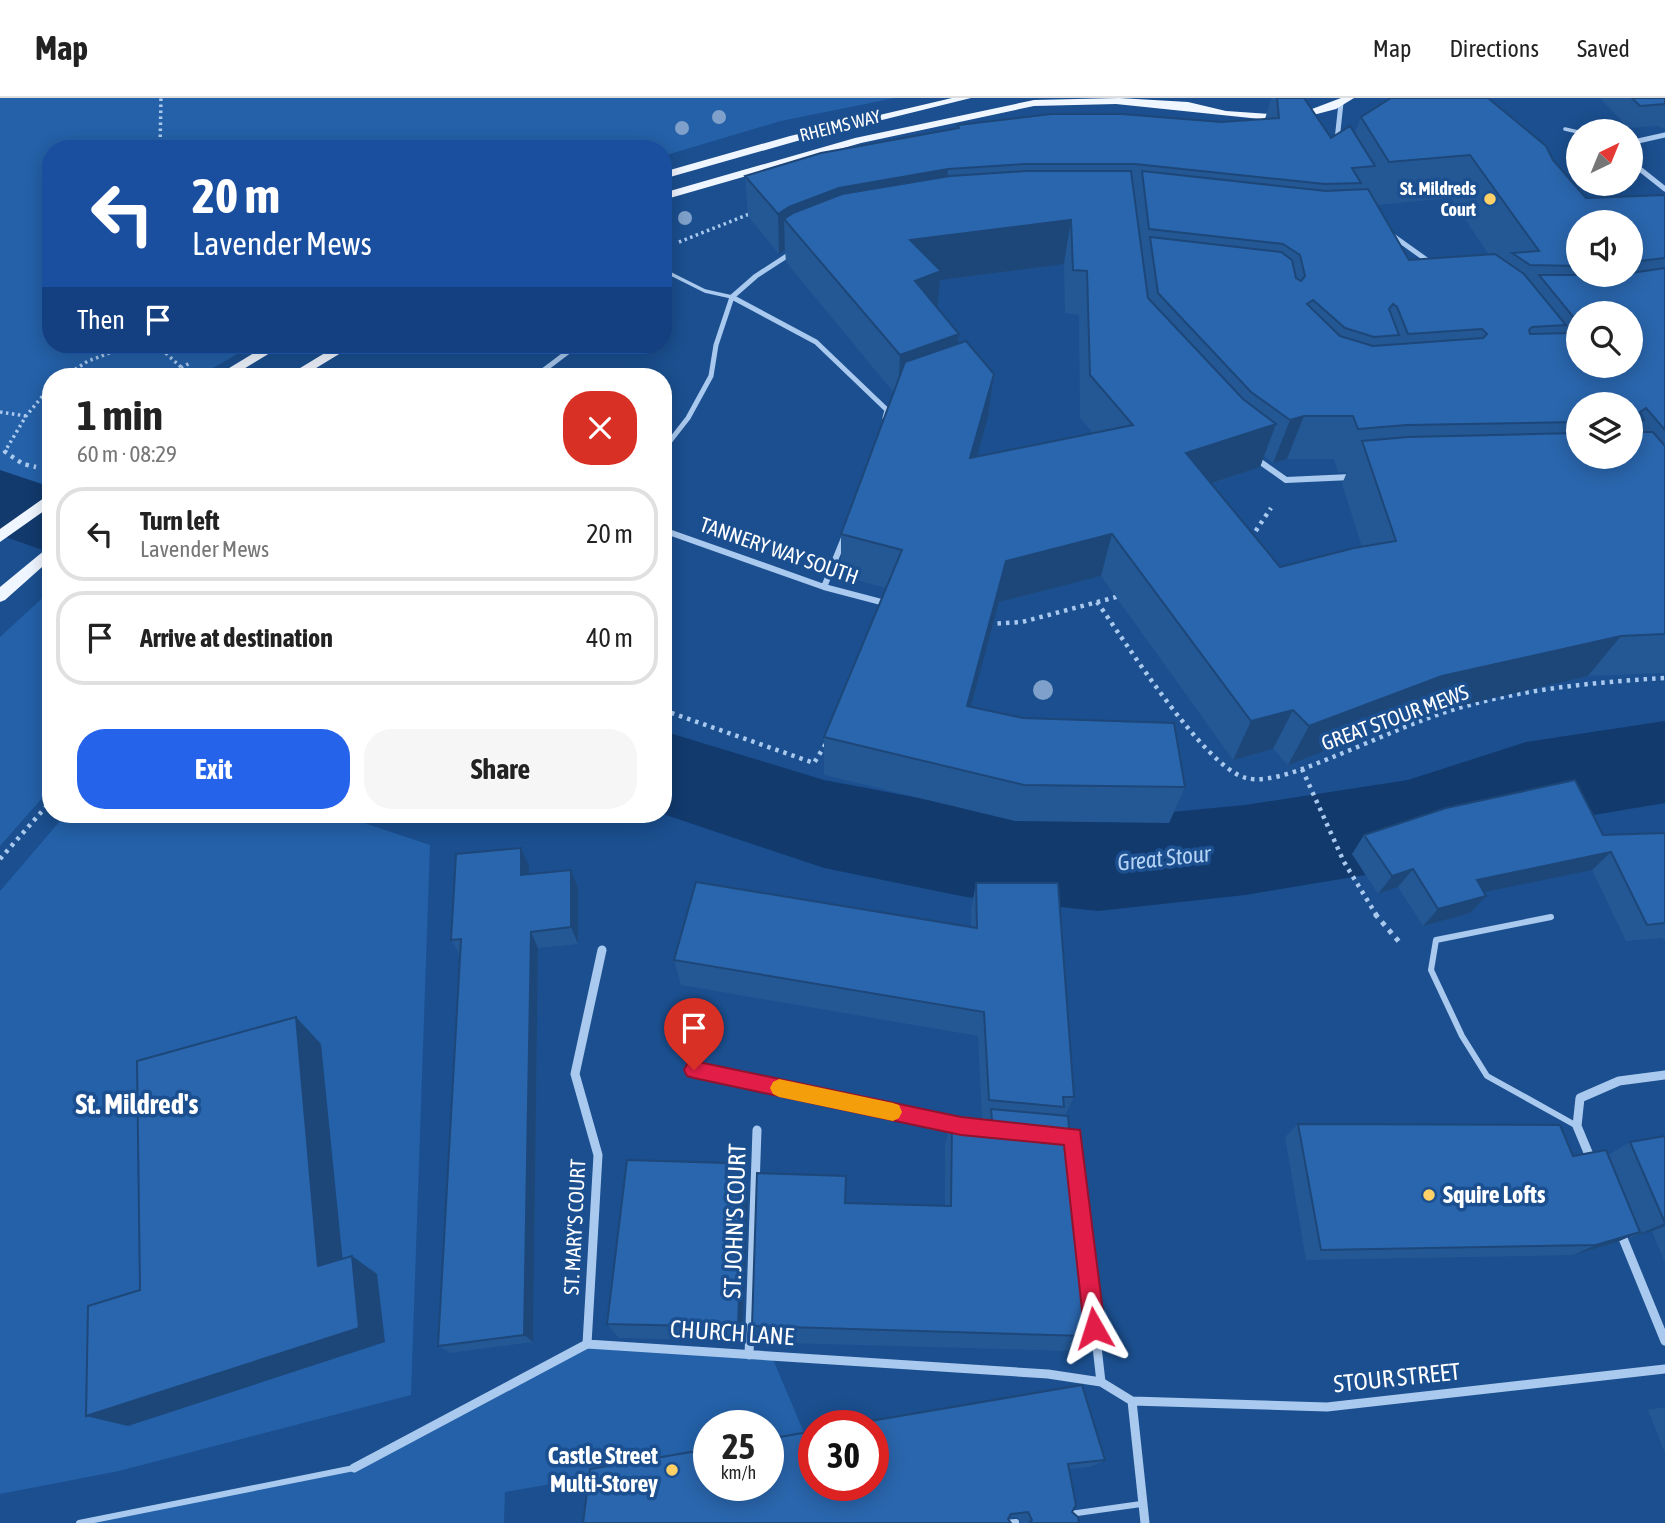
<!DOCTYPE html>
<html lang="en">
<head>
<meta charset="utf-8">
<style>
  :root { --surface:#fff; --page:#f6f6f6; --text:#222; --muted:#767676; --line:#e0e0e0; --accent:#2563eb }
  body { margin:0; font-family:"Asap Condensed",sans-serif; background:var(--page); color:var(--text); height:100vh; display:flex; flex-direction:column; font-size:26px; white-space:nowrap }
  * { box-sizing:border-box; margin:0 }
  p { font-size:23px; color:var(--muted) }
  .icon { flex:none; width:38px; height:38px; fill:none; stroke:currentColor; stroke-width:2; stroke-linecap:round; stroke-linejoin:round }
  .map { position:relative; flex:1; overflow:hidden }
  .details { position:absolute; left:42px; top:270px; width:630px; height:455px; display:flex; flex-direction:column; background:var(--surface); border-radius:28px; box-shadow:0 4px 18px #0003 }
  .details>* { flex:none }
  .guide { position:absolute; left:42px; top:42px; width:630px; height:214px; border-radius:28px; box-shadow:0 4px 18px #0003; background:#1a4fa0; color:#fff; overflow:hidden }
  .needle { width:46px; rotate:43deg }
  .tools { position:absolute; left:1566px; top:21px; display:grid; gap:14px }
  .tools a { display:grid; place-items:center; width:77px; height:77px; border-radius:50%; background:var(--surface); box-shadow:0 4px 18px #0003; font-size:35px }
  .speed { position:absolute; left:693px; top:1312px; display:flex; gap:14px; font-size:35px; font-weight:700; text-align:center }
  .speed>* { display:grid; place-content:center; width:91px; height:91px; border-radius:50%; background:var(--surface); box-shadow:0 4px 18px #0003; line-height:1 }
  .speed small { font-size:18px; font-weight:400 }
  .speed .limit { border:10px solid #d22; background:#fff; color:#111 }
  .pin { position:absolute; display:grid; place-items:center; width:60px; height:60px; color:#fff; margin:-72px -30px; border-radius:50% 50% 50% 0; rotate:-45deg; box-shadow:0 0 7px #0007 }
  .pin .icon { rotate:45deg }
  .me { position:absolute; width:77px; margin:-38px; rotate:354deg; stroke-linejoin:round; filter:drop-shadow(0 0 5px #0008) }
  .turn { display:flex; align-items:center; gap:24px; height:147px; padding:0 35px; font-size:32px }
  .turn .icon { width:91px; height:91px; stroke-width:2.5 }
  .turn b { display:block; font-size:49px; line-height:60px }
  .then { display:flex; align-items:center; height:66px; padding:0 35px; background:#0003; gap:14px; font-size:26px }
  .round { display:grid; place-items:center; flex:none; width:74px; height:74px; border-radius:28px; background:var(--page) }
  .head { display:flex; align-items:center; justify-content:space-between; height:119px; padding:0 35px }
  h1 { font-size:42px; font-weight:700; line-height:52px }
  .action { display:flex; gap:14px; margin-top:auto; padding:14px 35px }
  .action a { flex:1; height:80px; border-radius:28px; background:var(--accent); color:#fff; font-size:28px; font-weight:700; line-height:80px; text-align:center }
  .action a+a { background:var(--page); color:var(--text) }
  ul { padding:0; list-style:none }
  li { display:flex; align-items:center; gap:21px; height:94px; margin:0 14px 10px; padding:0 21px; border:4px solid var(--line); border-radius:28px }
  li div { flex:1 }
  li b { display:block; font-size:26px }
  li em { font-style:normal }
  header { display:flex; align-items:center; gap:42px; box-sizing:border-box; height:98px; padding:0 35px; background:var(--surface); border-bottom:2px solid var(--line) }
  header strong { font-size:33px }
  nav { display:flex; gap:38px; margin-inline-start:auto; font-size:24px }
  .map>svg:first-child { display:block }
</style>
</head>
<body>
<header>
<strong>Map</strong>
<nav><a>Map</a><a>Directions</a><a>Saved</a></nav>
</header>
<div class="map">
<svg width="1665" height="1425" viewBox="0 0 1665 1425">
  <rect width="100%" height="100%" fill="#1b4f8f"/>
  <path fill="#2461a8" d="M 0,0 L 895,0 L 781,23 L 663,58 L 663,51 L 51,51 L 51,247 L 253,247 L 199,278 L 51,278 L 51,387 L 21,411 L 4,404 L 0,407 Z
    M 51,492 L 51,690 L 0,748 L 0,539 Z
    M 66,716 L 337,716 L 430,747 L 411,1297 L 119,1373 L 0,1396 L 0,793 Z
    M 587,1246 L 772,1259 L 807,1342 L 768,1349 L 768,1328 L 709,1328 L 709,1359 L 505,1394 L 504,1425 L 79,1425 L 354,1370 Z"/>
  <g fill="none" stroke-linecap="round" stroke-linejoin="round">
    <path fill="#123a6d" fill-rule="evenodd" d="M 0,372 L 51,389 L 51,455 L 0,437 Z
      M 1665,623 L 1665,705 L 1528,728 L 1408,770 L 1245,797 L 1098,813 L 966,799 L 824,770 L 663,716 L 663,633 L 824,682 L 966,709 L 1098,721 L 1245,707 L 1408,682 L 1526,644 Z"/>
    <path stroke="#a9c9ee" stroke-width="3.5" stroke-dasharray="2.5 3.5" stroke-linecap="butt" d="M 160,51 L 161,0
      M 679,144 L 752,115
      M 157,247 L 182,270
      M 181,270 L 190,265
      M 65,278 L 88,263 L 131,247
      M 0,314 L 26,318
      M 4,355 L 26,318 L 51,288"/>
    <path stroke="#a9c9ee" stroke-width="4.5" stroke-dasharray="3.5 5" stroke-linecap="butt" d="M 4,353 L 23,366 L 36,369
      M 1251,440 L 1271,410
      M 1097,504 C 1125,543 1204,669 1246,680 C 1270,686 1310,668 1333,659 C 1376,642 1421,620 1466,608 C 1531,590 1598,584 1665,580
      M 989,526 L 1022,524 L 1120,498
      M 663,612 L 814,665 L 827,644
      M 1302,671 L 1344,764 L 1377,818
      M 0,761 L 51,703"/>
    <path stroke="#a9c9ee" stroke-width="5" stroke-dasharray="4.5 6" stroke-linecap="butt" d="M 1375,816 L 1401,846"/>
    <path stroke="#a9c9ee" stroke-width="3.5" d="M 1565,31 L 1578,34
      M 663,172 L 705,193 L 732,199"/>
    <path stroke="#a9c9ee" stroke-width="6" d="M 1551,819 L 1436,842 L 1431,872 L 1462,938 L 1487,978 L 1577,1028
      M 1070,1416 L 1141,1406
      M 79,1425 L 354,1370
      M 1004,1425 L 1016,1424"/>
    <path stroke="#a9c9ee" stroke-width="5" d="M 1337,42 L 1341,5
      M 1631,50 L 1638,43 L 1665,37
      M 1631,64 L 1665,91
      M 1389,135 L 1431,165
      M 732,199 L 756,178 L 793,154
      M 732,199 L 816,244 L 887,312 L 885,320
      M 536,278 L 577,247
      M 663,352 L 688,320 L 711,278 L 716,247 L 732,199"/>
    <path stroke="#a9c9ee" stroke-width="6" d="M 1255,360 L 1286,382 L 1351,379
      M 663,432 L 824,489 L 885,505
      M 824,489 L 844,440"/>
    <path stroke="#a9c9ee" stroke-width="9" d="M 694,972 L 960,1028
      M 1063,1037 L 1073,1038 L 1101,1284
      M 1592,1064 L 1577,1028 L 1580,1000 L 1619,983 L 1665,977
      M 1620,1133 L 1665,1243
      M 587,1246 L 598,1057 L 575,976 L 602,852
      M 749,1257 L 757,1032
      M 1132,1303 L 1145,1425
      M 354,1370 L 587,1246 L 1048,1276 L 1101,1284 L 1132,1303 L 1327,1309 L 1665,1271"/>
    <path fill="#f0f6ff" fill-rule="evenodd" d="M 952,0 L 971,0 L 797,43 L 663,81 L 663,74 L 790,38 Z
      M 1119,0 L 1188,4 L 1226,13 L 1270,16 L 1312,11 L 1341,0 L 1354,0 L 1336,11 L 1317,16 L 1270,22 L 1116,6 L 1034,8 L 861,45 L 663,102 L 663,95 L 855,40 L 1034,2 Z
      M 267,247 L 283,247 L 232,278 L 216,278 Z
      M 338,247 L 354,247 L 303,278 L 287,278 Z
      M 51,395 L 51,408 L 0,444 L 0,431 Z
      M 51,447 L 51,461 L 5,502 L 0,504 L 0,489 Z"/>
  </g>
  <g fill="#7ea0ca">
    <circle cx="719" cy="19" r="7"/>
    <circle cx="682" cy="30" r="7"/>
    <circle cx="685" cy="120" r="7"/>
    <circle cx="1043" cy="592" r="10"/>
  </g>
  <path fill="#245895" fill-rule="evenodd" d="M 1271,0 L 1304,0 L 1331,40 L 1355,35 L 1361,19 L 1553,62 L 1586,100 L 1665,97 L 1665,575 L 1588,578 L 1416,618 L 1288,667 L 1273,651 L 1233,662 L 1101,478 L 999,504 L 971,609 L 1185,689 L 1169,725 L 1015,723 L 824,677 L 824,639 L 886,490 L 841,478 L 841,436 L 894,295 L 786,164 L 785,152 L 779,156 L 748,118 L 745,78 L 957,30 L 958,27 L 1221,24 L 1265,21 ZM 1451,100 L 1489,157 L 1409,162 L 1377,107 ZM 1578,124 L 1631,124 L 1631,177 L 1578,177 ZM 1064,166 L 1065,215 L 1079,217 L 1080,320 L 1093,335 L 977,359 L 988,319 L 994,276 L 958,245 L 959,236 L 938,210 L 940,182 ZM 1578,215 L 1631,268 L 1578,268 ZM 1578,306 L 1631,306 L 1631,359 L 1578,359 ZM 1264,358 L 1273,365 L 1287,361 L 1334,361 L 1338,374 L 1347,374 L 1342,386 L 1362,449 L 1280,469 L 1211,386 L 1260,369 Z
    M 1600,0 L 1665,0 L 1665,31 L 1658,28 L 1628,30 Z
    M 1665,735 L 1665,842 L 1664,842 L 1662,840 L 1626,843 L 1592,772 L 1484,794 L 1486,798 L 1470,815 L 1423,828 L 1398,789 L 1378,796 L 1352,756 L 1364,737 L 1603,737 Z
    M 529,768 L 529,777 L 571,772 L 578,790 L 578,846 L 538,850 L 533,1244 L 450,1255 L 438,1248 L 460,857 L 451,842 Z
    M 976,785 L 1074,999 L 1065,1017 L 1085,1238 L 1070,1253 L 756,1244 L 752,1228 L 845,1105 L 945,1108 L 945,1047 L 952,1022 L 982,1023 L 978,938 L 681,887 L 674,862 L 971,829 L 971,812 Z
    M 1298,1026 L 1573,1058 L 1608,1057 L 1630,1044 L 1665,1038 L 1665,1165 L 1652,1133 L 1630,1140 L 1630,1138 L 1617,1144 L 1573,1157 L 1306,1162 L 1285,1039 Z
    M 730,1077 L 743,1078 L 748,1098 L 742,1243 L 619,1240 L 607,1226 Z
    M 1665,1309 L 1665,1355 L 1648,1312 Z
    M 1105,1362 L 1090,1369 L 1069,1371 L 1072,1414 L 1079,1425 L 1021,1425 L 1018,1419 L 583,1425 Z"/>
  <path fill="#1d4779" d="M 948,71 L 945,111 L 784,121 L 785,152 L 779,156 L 778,116 L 789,109 L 839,90 Z
    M 1071,122 L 1064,166 L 940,182 L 937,217 L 912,227 L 910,142 Z
    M 959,236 L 955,279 L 898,300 L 900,257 Z
    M 994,276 L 988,319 L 965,403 L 970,360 Z
    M 1304,318 L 1287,361 L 1273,365 L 1290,322 Z
    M 1276,326 L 1260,369 L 1173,398 L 1186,355 Z
    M 1112,436 L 1101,478 L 999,504 L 961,646 L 967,608 L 1006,463 Z
    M 1621,538 L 1588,578 L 1416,618 L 1288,667 L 1309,628 L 1442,578 Z
    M 1293,612 L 1273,651 L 1233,662 L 1251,623 Z
    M 521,750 L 529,768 L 529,795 L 521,777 Z
    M 1611,754 L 1592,772 L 1461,799 L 1477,782 Z
    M 1413,771 L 1398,789 L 1378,796 L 1392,778 Z
    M 571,772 L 578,790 L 578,846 L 571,829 Z
    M 1486,798 L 1470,815 L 1423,828 L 1438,811 Z
    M 531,834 L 538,850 L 533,1244 L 524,1237 Z
    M 296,919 L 321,946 L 345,1185 L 318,1168 Z
    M 743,1078 L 748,1098 L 742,1243 L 738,1229 Z
    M 1665,1125 L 1665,1128 L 1652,1133 L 1630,1140 Z
    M 1640,1134 L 1617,1144 L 1573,1157 L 1596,1147 Z
    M 352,1158 L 377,1176 L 385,1244 L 128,1328 L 86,1318 Z"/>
  <path fill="#2a66ad" stroke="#1d4779" stroke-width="2" fill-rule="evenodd" d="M 1277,0 L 1304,0 L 1331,40 L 1350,28 L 1375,68 L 1352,70 L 1361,85 L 1325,86 L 1135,66 L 1025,66 L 948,71 L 839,90 L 789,109 L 778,116 L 745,78 L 821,55 L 959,30 L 958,27 L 1051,16 L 1122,16 L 1221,24 L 1279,20 Z
    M 1391,0 L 1488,0 L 1546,48 L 1553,62 L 1586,100 L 1665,97 L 1665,160 L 1631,164 L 1631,124 L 1578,124 L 1578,168 L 1530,167 L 1512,155 L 1539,153 L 1470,57 L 1389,64 L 1361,19 Z
    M 1632,0 L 1665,0 L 1665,6 L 1640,8 Z
    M 1026,73 L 1131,73 L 1148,200 L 1243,301 L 1276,326 L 1186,355 L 1280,469 L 1354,450 L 1396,443 L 1362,343 L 1408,339 L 1578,335 L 1578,359 L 1631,359 L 1631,334 L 1653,334 L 1665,348 L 1665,536 L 1621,538 L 1442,578 L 1309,628 L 1293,612 L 1251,623 L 1112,436 L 1006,463 L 967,608 L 1023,620 L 1174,625 L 1185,689 L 1024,687 L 824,639 L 902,452 L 841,436 L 905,264 L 966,243 L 994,276 L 970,360 L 1133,327 L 1090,277 L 1087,173 L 1073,172 L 1071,122 L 910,142 L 941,173 L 915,183 L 959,236 L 900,257 L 784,121 L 793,115 L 842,96 L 950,78 Z
    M 1142,73 L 1326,93 L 1368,91 L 1409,162 L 1495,156 L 1524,176 L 1566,227 L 1532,229 L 1529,232 L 1530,236 L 1573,235 L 1578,241 L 1578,268 L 1600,268 L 1608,270 L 1609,268 L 1631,268 L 1631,215 L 1578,215 L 1578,225 L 1539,177 L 1631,177 L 1631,175 L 1665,170 L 1665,332 L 1646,310 L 1640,314 L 1644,322 L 1631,323 L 1631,306 L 1578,306 L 1578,324 L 1407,327 L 1358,331 L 1353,318 L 1304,318 L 1290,322 L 1251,294 L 1158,195 L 1150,139 L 1281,154 L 1292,162 L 1296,180 L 1301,183 L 1305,178 L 1300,157 L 1283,146 L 1149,131 ZM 1313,202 L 1345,230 L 1374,239 L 1399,237 L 1389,211 L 1393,206 L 1397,209 L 1408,236 L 1482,231 L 1487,236 L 1483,240 L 1373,248 L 1340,238 L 1307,206 Z
    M 1575,682 L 1603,737 L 1665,735 L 1665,825 L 1647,827 L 1611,754 L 1477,782 L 1486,798 L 1438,811 L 1413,771 L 1392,778 L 1364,737 L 1446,710 Z
    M 521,750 L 521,777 L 571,772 L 571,829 L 531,834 L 524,1237 L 438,1248 L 461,841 L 451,842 L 456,756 Z
    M 696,784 L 977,830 L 976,785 L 1058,785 L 1074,999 L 1063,999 L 1064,1009 L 989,1002 L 984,914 L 674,862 Z
    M 296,919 L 318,1168 L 352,1158 L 359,1230 L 86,1318 L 88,1208 L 140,1192 L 137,963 Z
    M 991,1011 L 1068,1018 L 1085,1238 L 752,1228 L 757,1075 L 846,1078 L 845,1105 L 951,1108 L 952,1022 L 992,1023 Z
    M 1298,1026 L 1560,1027 L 1573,1058 L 1606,1052 L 1640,1134 L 1596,1147 L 1321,1152 Z
    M 1665,1038 L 1665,1125 L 1630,1044 Z
    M 627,1062 L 727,1065 L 726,1077 L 743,1078 L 738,1229 L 607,1226 Z
    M 1082,1287 L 1105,1362 L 1068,1366 L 1076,1407 L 1072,1414 L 1078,1419 L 1079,1425 L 1029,1425 L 1032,1422 L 1028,1414 L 1011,1416 L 1008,1421 L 1011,1425 L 583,1425 L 590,1371 L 709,1351 L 709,1388 L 768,1388 L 768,1341 L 814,1333 L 814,1388 L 873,1388 L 873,1328 L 841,1328 Z"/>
  <path fill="#e11d48" stroke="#92132f" stroke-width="2" d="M 694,963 L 961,1019 L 1080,1032 L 1105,1230 L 1102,1237 L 1094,1240 L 1087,1237 L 1084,1230 L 1064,1047 L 961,1037 L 694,980 L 687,978 L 684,972 L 687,966 Z"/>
  <path fill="#f59e0b" d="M 779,981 L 893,1005 L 899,1007 L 902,1014 L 899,1020 L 893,1023 L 779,999 L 773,996 L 770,990 L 773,984 Z"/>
  <g fill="#ffd166" stroke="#1b4f8f" stroke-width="2.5">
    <circle cx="1490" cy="101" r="7"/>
    <circle cx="1429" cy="1097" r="7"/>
    <circle cx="672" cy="1372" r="7"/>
  </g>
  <g text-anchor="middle" stroke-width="7" stroke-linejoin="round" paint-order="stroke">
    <g font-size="18" fill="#fff" stroke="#1b4f8f">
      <text transform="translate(840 28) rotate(-14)" y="6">RHEIMS WAY</text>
    </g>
    <g font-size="18" font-weight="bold" fill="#fff" stroke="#1b4f8f" text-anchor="end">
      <text x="1476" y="97">St. Mildreds<tspan x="1476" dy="21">Court</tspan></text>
    </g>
    <g font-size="21" fill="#fff" stroke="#1b4f8f">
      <text transform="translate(779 453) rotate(19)" y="7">TANNERY WAY SOUTH</text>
      <text transform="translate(1395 620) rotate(-20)" y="7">GREAT STOUR MEWS</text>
      <text transform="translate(575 1129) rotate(-87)" y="7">ST. MARY'S COURT</text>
    </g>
    <g font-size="23" font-style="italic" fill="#b5d3f5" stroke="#1b4f8f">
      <text transform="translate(1164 760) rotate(-6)" y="8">Great Stour</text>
    </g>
    <g font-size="24" font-weight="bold" fill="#fff" stroke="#1b4f8f" text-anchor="start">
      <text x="1443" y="1105">Squire Lofts</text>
      <text x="658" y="1366" text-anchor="end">Castle Street<tspan x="658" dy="28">Multi-Storey</tspan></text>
    </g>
    <g font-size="24" fill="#fff" stroke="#1b4f8f">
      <text transform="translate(735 1123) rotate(-88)" y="8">ST. JOHN'S COURT</text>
      <text transform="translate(732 1235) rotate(4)" y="8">CHURCH LANE</text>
      <text transform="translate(1397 1280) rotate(-6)" y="8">STOUR STREET</text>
    </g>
    <g font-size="28" font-weight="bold" fill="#fff" stroke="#1b4f8f">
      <text x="137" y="1016">St. Mildred's</text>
    </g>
  </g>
</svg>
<div class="tools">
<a><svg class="needle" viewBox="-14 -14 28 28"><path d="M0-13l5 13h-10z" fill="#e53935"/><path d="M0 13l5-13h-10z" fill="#767676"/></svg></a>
<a><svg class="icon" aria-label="sound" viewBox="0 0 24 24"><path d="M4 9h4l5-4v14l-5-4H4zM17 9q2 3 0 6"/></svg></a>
<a><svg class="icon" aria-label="search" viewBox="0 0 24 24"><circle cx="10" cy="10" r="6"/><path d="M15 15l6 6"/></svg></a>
<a><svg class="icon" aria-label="layers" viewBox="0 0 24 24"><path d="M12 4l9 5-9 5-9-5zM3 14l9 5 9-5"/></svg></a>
</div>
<div class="speed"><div>25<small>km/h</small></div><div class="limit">30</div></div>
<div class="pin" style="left:694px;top:972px;background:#d93025"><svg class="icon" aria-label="arrive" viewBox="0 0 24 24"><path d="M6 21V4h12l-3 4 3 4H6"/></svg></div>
<svg class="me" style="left:1094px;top:1230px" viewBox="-20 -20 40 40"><path d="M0-17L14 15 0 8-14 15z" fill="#e11d48" stroke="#fff" stroke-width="4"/></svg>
<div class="guide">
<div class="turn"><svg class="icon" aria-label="left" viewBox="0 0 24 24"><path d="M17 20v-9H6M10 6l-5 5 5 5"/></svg><div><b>20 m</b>Lavender Mews</div></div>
<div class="then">Then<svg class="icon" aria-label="arrive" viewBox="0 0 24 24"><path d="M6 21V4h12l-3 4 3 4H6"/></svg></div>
</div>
<section class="details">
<div class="head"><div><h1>1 min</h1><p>60 m · 08:29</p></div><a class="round" style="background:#d93025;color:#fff"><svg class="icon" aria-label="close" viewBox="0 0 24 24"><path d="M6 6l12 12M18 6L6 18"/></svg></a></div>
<ul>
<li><svg class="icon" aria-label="left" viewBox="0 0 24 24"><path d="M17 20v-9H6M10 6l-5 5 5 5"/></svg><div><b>Turn left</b><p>Lavender Mews</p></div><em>20 m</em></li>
<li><svg class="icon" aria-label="arrive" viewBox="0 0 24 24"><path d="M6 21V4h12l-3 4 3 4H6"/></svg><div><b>Arrive at destination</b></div><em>40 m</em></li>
</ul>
<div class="action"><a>Exit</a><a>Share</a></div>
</section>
</div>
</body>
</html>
